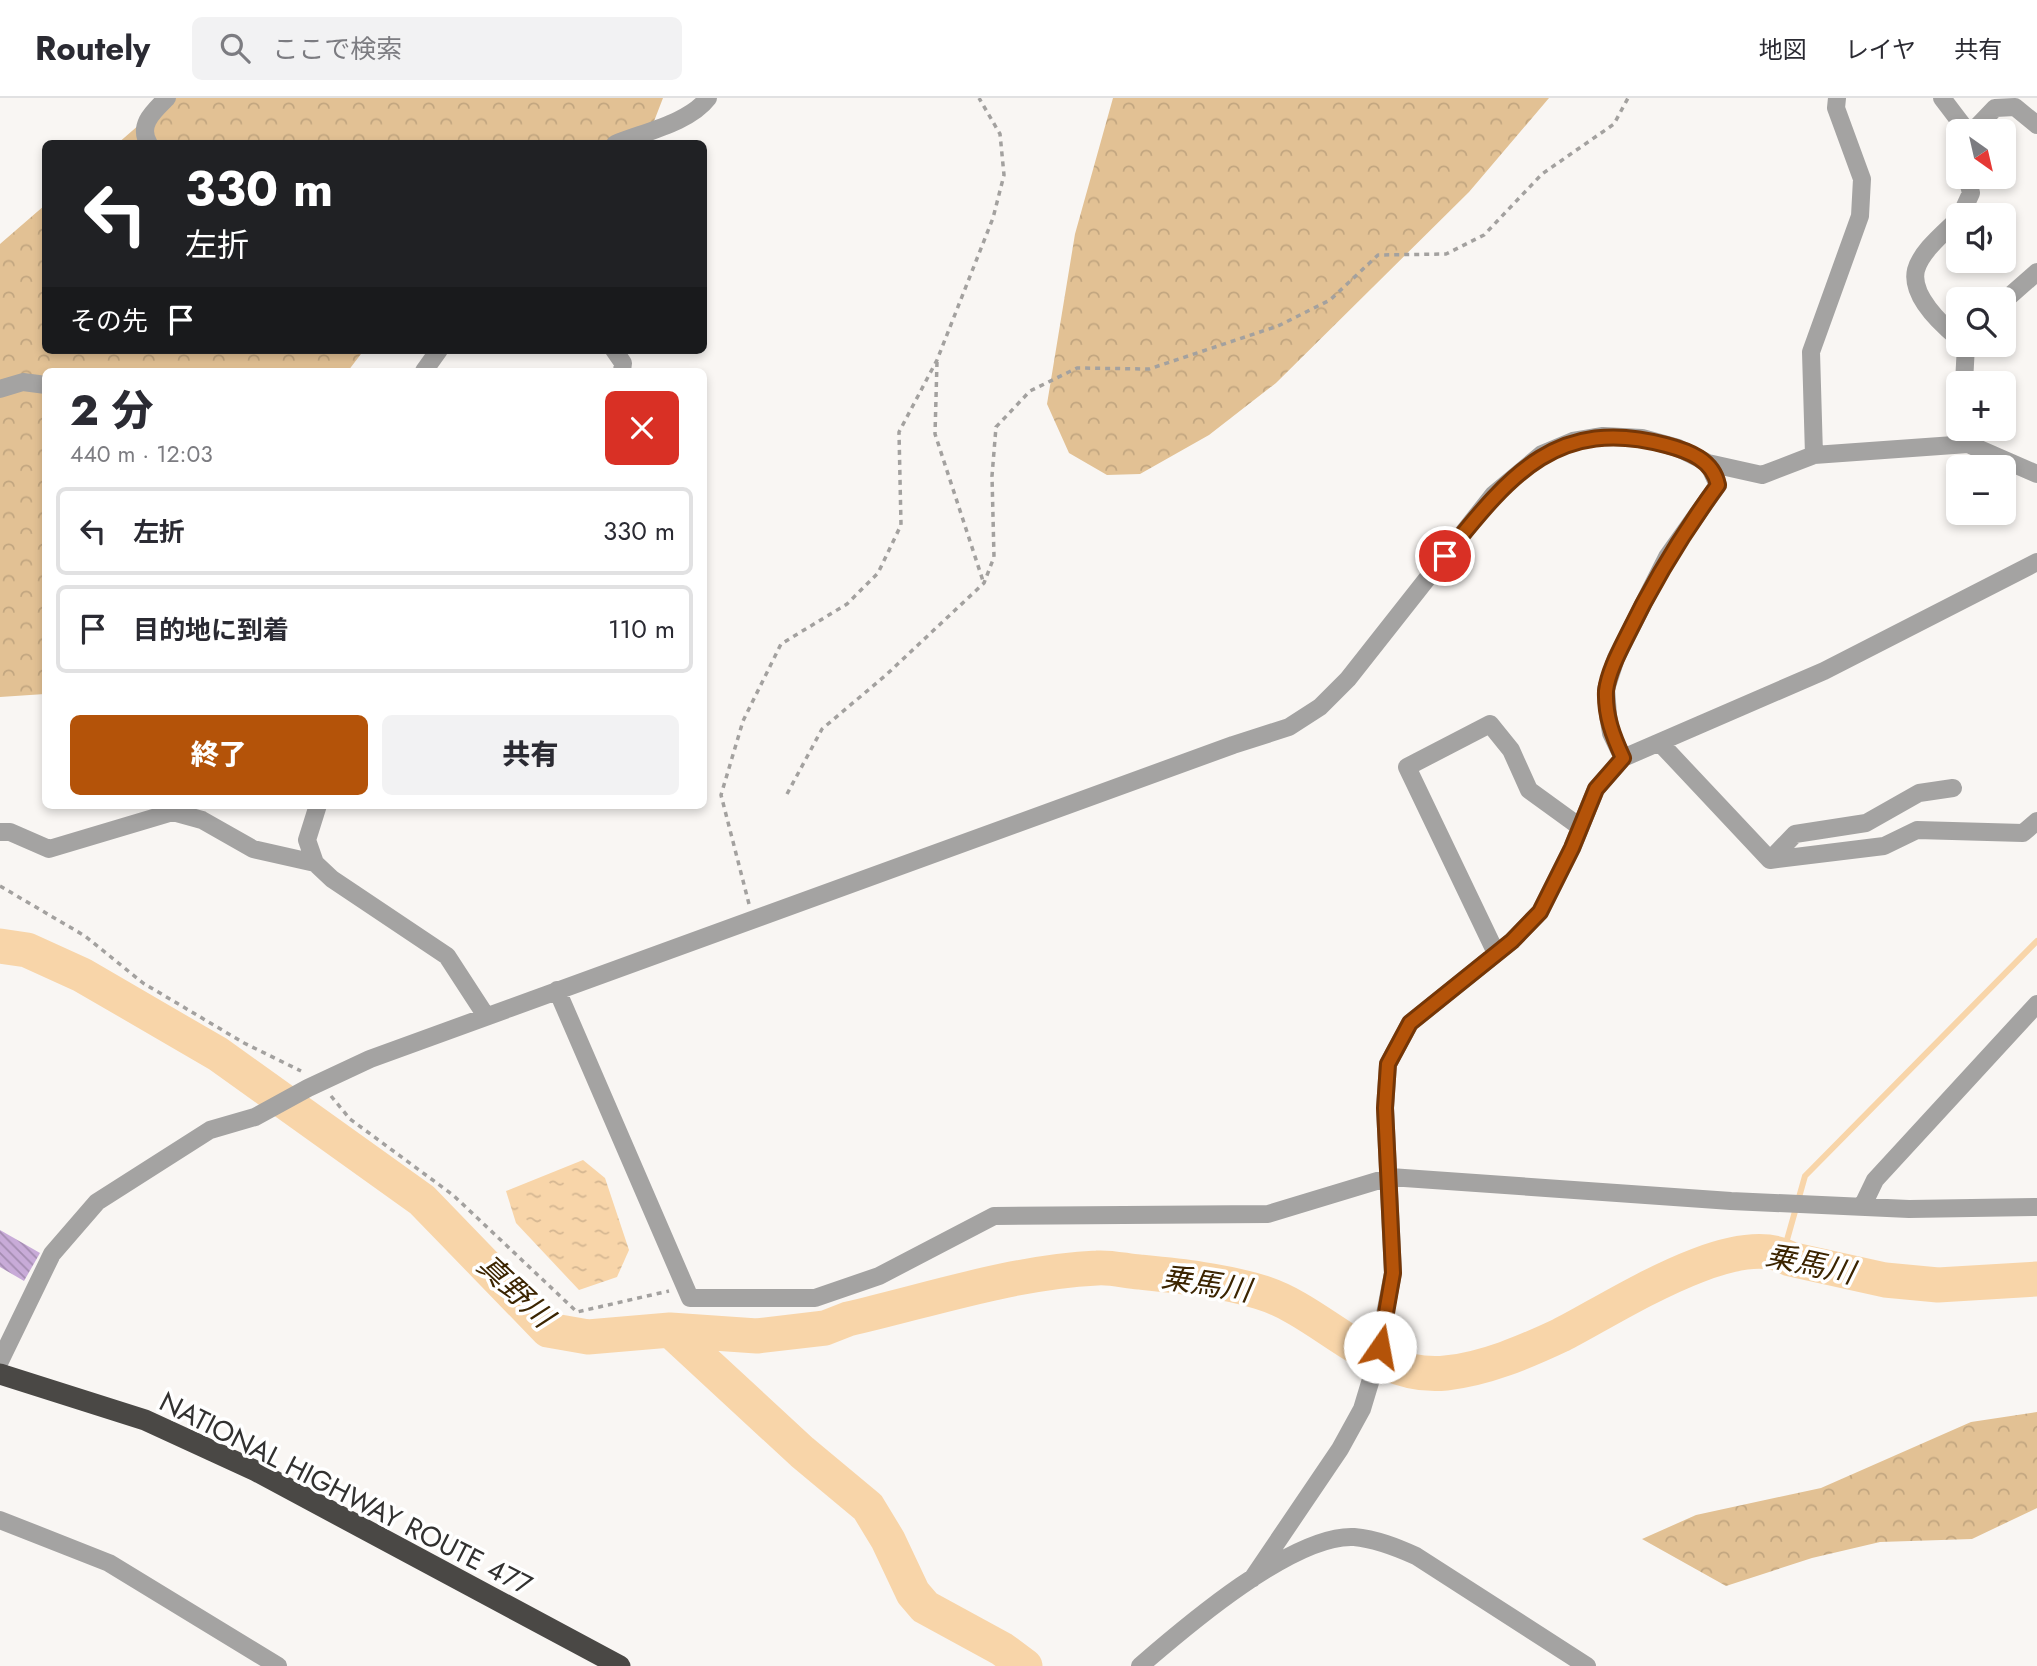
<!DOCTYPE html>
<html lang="ja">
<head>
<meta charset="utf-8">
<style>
  :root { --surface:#fff; --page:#f2f2f3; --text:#2b2b33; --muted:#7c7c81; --line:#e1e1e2; --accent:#b45309 }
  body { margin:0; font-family:Jost,"Noto Sans JP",sans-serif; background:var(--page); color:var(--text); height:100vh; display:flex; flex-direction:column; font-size:26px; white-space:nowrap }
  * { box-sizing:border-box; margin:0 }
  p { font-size:23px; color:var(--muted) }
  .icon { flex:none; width:38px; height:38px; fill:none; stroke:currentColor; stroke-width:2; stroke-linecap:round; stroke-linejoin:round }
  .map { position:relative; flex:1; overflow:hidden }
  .panel { position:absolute; left:42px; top:270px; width:665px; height:441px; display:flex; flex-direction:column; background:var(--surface); border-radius:10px; box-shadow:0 4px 10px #0003 }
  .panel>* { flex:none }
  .top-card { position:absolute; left:42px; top:42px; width:665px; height:214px; border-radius:10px; box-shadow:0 4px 10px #0003; background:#202124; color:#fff; overflow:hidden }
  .needle { width:46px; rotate:146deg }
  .buttons { position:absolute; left:1946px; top:21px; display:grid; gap:14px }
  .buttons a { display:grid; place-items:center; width:70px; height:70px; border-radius:10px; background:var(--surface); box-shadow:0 4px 10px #0003; font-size:35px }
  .pin { position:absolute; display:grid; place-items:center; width:60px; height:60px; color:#fff; margin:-30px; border:4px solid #fff; border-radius:50%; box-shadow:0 2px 7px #0007 }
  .me { position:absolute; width:77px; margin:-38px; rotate:12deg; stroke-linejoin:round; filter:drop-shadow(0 0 5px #0008) }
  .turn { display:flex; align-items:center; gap:24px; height:147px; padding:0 28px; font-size:32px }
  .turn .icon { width:91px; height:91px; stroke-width:2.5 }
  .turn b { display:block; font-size:49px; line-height:60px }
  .then { display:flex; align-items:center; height:66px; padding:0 28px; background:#0003; gap:14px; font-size:26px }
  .round { display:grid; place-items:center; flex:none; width:74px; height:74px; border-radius:10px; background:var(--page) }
  .summary { display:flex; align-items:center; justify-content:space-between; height:119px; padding:0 28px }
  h1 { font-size:42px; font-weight:800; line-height:52px }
  .cta { display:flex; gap:14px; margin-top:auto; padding:14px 28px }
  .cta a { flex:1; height:80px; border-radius:10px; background:var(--accent); color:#fff; font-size:28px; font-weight:800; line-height:80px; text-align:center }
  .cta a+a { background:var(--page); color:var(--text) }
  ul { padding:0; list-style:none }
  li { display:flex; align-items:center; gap:21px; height:88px; margin:0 14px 10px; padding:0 14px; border:4px solid var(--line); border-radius:10px }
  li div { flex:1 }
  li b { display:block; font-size:26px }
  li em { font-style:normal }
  header { display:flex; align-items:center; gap:42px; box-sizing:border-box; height:98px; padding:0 35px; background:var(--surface); border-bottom:2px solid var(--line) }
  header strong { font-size:33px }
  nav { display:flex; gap:38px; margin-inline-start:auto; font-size:24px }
  .search { width:490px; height:63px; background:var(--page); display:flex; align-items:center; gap:18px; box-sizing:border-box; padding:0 24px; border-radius:10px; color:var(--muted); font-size:26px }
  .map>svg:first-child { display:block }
</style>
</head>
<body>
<header>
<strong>Routely</strong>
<div class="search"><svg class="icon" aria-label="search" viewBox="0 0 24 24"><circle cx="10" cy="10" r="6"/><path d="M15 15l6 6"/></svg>ここで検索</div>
<nav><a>地図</a><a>レイヤ</a><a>共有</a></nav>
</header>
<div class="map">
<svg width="2037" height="1568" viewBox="0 0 2037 1568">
  <defs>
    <pattern id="forest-crowns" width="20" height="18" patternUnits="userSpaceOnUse" patternTransform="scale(1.75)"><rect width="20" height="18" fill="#e2c194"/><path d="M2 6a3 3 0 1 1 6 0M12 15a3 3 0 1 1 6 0" fill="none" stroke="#c2a680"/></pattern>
    <pattern id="water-ripples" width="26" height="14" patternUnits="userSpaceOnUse" patternTransform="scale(1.75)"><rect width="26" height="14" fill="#f8d5a9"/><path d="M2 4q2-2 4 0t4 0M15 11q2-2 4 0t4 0" fill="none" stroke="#d5b792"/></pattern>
    <pattern id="building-back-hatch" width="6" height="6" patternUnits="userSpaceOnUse" patternTransform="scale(1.75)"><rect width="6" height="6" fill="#c8abd8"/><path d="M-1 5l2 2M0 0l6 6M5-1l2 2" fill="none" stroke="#a38cb0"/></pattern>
  </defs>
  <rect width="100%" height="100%" fill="#f9f6f3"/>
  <path fill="url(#forest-crowns)" d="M 170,0 L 663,0 L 651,31 L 635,45 L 117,46 Z
    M 1113,0 L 1549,0 L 1469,94 L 1276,285 L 1209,337 L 1140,376 L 1107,377 L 1069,355 L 1047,306 L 1075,136 Z
    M 45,107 L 46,252 L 364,252 L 348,273 L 46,273 L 45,596 L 0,599 L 0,146 Z
    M 2037,1314 L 2037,1410 L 1972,1441 L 1880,1444 L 1812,1460 L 1726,1488 L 1642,1441 L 1696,1417 L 1821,1390 L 1971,1324 Z"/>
  <path fill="url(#water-ripples)" d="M 583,1062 L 605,1080 L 629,1152 L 617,1179 L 579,1192 L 516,1125 L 506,1093 Z"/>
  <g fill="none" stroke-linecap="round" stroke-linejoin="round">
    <path stroke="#f8d5a9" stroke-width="6" d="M 1783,1156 L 1805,1078 L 2037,843"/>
    <path stroke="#f8d5a9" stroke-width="35" d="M 0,848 L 27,852 L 82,877 L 218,956 L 422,1102 L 548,1232 L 588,1239 L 670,1232 L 757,1238 L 825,1230 L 848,1221 C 930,1202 1013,1174 1097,1170 C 1111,1169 1126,1173 1139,1174 C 1179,1178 1221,1182 1260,1194 C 1324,1213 1374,1283 1446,1275 C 1485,1271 1525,1254 1561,1237 C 1611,1212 1736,1128 1790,1161 L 1885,1182 L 1938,1187 L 2037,1181
      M 670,1232 L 802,1354 L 868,1409 L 888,1442 L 913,1495 L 925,1509 L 1002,1551 L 1025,1568"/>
  </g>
  <path fill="url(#building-back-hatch)" d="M 0,1132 L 40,1155 L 24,1183 L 0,1169 Z"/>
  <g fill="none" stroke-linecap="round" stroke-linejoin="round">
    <path stroke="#a3a19f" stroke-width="3.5" stroke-dasharray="5 5" stroke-linecap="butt" d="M 937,264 L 935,336 L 983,483
      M 787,696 L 822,631 L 886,577 L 984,485 L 994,459 L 992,378 L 996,329 L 1030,293 L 1077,270 L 1149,271 L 1278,228 L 1330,202 L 1378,157 L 1446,156 L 1484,137 L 1542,76 L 1614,26 L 1628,0
      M 0,788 L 85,838 L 143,885 L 244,945 L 301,973
      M 749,806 L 721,697 L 743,623 L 781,546 L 847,506 L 878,475 L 901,427 L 899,334 L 937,262 L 993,120 L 1004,77 L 1000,36 L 979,0
      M 331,998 L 350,1021 L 453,1097 L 577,1214 L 669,1193"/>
    <path stroke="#a4a3a2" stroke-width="18" d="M 1942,0 L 1967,33
      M 1973,33 L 1995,10 L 2015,9 L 2037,27
      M 149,46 C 137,27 154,13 167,0
      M 615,46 C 644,34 689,25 708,0
      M 1958,56 L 1958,59
      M 1961,117 L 1971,95 L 1967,79
      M 1958,121 C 1945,134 1921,153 1916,172 C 1910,197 1941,226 1958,240
      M 2004,203 L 2037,174
      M 614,252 L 623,265 L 622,273
      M 424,273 L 439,252
      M 1964,285 L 1966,247
      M 0,291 L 23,284 L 46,287
      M 1814,357 L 1811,254 L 1860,118 L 1862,81 L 1836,10 L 1837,0
      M 1660,645 L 1770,762 L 1884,748 L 1917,732 L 2023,735 L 2037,723
      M 1623,660 L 1611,635 L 1608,617 L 1606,591 L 1616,560 L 1667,459 L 1718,387 L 1708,365
      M 318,707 L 307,742 L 315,765 L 332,781 L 447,858 L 486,918
      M 0,734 L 10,734 L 49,751 L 173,714 L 202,722 L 253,751 L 315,765
      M 1770,762 L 1795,736 L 1866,725 L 1919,695 L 1953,690
      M 1496,855 L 1407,669 L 1490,626 L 1511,652 L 1529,692 L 1580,729
      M 557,892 L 690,1200 L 815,1200 L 879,1178 L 994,1118 L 1268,1116 L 1390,1079 L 1731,1103 L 1909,1111 L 2037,1109
      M 1862,1109 L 1875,1082 L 2037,906
      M 0,1263 L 52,1156 L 97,1104 L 210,1032 L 255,1019 L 308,990 L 370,961 L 1233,647 L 1289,629 L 1320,609 L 1348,581 L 1493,397 L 1542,356 L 1573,343 L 1603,338 L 1642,340 L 1678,350 L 1708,365 L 1762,377 L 1814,357 L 1968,346 L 2037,376
      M 0,1422 L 109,1465 L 278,1568
      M 1252,1481 L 1340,1351 L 1362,1311 L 1375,1268 L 1393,1175 L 1385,1010 L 1388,966 L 1410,925 L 1512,843 L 1540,814 L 1572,750 L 1596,691 L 1623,660 L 1824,573 L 2037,464
      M 1140,1568 C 1185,1529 1293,1436 1354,1439 C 1376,1441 1396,1449 1416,1458 L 1587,1568"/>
    <path stroke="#4a4845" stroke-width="21" d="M 0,1276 L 145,1322 L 256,1373 L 620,1568"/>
  </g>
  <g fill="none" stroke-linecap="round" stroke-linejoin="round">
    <g stroke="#753606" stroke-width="18">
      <path id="route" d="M 1380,1249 L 1393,1175 L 1385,1010 L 1388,966 L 1410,925 L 1512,843 L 1540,814 L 1572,750 L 1596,691 L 1623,660 C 1613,638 1605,618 1606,593 C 1608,575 1619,554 1627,538 C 1653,484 1683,435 1718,387 C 1713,362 1689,353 1666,347 C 1555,317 1508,380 1445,458"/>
    </g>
    <use href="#route" stroke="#b45309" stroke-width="12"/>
  </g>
  <g text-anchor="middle" stroke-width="7" stroke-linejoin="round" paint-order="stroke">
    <g font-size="28" fill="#323130" stroke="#fff">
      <text transform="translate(346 1395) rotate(27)" y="10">NATIONAL HIGHWAY ROUTE 477</text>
    </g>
    <g font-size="30" font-style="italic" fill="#3c2501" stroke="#fff">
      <text transform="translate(1810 1166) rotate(12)" y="10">乗馬川</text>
      <text transform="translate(1206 1186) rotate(9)" y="10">乗馬川</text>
      <text transform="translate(515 1193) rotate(43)" y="10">真野川</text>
    </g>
  </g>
</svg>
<div class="buttons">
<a><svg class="needle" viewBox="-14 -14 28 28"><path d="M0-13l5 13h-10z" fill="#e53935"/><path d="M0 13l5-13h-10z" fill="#7c7c81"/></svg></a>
<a><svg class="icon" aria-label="sound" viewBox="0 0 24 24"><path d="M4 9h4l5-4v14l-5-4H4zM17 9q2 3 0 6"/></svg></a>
<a><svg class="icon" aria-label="search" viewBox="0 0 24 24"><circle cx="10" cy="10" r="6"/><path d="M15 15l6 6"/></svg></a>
<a>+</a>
<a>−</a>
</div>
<div class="pin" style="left:1445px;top:458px;background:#d93025"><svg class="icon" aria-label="arrive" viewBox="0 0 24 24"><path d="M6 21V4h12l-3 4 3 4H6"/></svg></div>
<svg class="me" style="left:1380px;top:1249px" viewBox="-20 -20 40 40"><circle r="19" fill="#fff"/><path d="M0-13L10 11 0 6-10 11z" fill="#b45309"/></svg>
<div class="top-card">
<div class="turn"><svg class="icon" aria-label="left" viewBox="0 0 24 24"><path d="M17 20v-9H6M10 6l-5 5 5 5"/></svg><div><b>330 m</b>左折</div></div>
<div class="then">その先<svg class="icon" aria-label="arrive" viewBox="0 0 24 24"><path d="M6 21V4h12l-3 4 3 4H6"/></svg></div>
</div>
<section class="panel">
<div class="summary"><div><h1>2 分</h1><p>440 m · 12:03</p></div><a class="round" style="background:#d93025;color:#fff"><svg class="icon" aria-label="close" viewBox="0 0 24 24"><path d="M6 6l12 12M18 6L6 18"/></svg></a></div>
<ul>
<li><svg class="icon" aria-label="left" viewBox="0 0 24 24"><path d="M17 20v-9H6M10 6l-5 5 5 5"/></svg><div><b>左折</b></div><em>330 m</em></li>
<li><svg class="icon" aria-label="arrive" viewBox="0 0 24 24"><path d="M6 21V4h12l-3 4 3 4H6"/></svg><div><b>目的地に到着</b></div><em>110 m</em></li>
</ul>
<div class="cta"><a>終了</a><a>共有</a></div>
</section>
</div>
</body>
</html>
